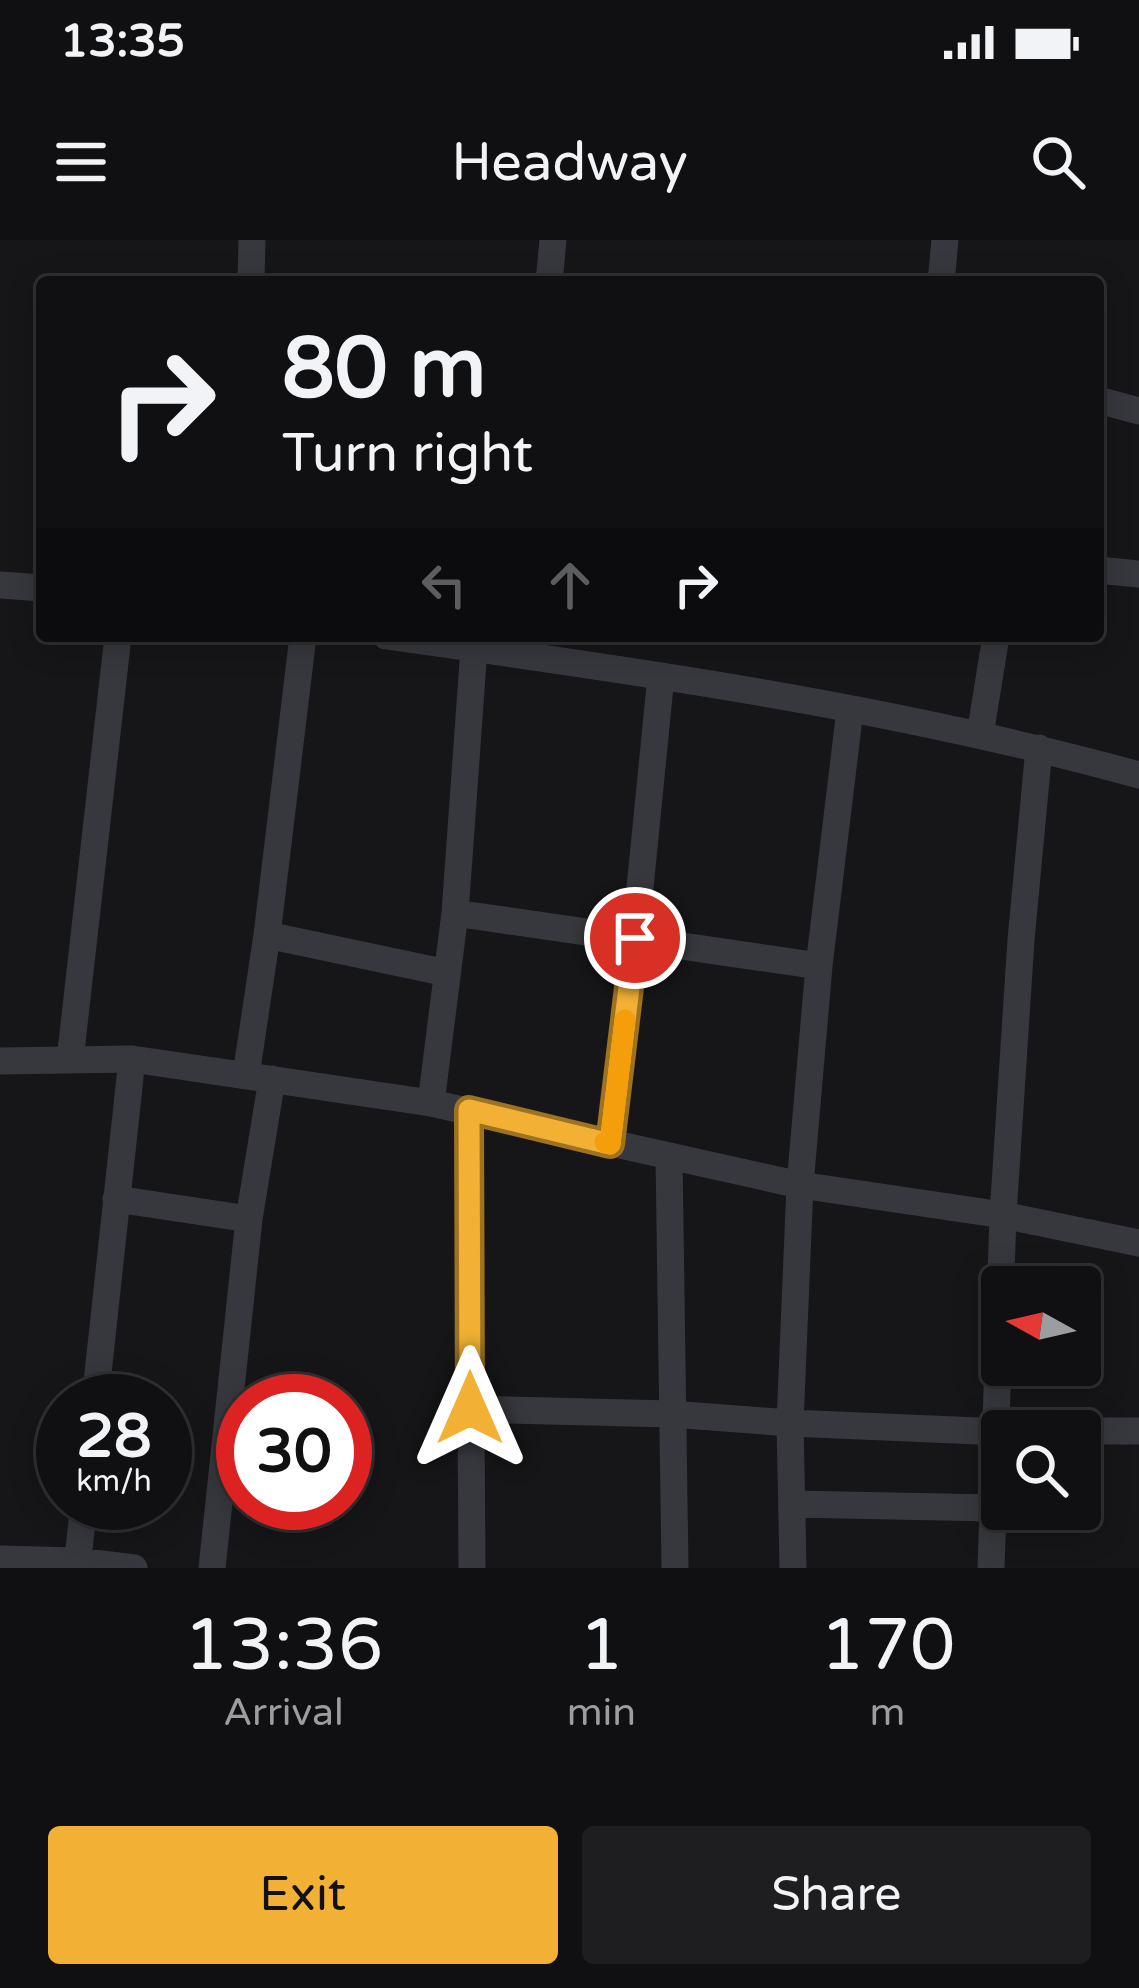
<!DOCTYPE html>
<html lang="en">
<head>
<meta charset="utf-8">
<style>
  :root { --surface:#101012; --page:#1e1e20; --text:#f1f3f6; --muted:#9c9d9f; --line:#303032; --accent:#f2b134 }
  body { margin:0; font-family:"Varela Round",sans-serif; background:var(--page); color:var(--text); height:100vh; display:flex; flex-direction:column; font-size:45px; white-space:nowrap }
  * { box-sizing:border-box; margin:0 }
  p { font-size:39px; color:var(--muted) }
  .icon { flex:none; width:66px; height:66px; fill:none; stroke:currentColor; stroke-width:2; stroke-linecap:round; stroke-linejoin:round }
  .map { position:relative; height:1328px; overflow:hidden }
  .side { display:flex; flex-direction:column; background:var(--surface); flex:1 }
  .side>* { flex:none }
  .hud { position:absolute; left:36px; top:36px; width:1068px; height:366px; border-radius:12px; box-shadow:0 6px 30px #0003,0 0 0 3px var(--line); background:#101012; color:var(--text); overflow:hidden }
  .needle { width:78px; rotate:278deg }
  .tools { position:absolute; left:981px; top:1026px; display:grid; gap:24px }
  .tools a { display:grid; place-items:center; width:120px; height:120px; border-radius:12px; background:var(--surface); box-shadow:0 6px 30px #0003,0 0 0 3px var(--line); font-size:60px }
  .speed { position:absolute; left:36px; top:1134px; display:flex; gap:24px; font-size:60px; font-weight:700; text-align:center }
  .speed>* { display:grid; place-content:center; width:156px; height:156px; border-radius:50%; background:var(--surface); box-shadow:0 6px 30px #0003,0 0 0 3px var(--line); line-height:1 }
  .speed small { font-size:30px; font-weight:400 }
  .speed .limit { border:18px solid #d22; background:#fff; color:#111 }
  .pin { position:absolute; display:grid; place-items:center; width:102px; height:102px; color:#fff; margin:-51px; border:6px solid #fff; border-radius:50%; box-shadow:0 3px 12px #0007 }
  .me { position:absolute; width:132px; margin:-66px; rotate:0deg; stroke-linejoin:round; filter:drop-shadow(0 0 9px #0008) }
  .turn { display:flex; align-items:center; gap:42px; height:252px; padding:0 48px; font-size:54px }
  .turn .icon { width:156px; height:156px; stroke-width:2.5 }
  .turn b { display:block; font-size:84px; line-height:102px }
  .lanes { display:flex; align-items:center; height:114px; padding:0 48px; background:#0003; justify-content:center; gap:60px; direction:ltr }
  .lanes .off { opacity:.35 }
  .eta { display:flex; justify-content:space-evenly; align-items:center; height:204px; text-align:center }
  .eta b { font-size:72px; font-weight:600; line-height:84px }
  .cta { display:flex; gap:24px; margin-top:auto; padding:24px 48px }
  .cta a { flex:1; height:138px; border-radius:12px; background:var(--accent); color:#111; font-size:48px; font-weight:600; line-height:138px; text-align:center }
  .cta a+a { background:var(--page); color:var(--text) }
  .status { display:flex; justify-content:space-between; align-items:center; height:84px; padding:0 60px; background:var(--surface); direction:ltr }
  .status svg { height:33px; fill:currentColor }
  header { display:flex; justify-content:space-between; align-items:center; height:156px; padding:0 48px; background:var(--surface); font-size:54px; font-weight:600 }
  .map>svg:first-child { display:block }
</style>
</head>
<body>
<div class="status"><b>13:35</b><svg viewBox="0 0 49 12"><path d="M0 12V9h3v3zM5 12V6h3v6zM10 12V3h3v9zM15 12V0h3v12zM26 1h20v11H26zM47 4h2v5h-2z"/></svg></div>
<header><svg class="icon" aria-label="menu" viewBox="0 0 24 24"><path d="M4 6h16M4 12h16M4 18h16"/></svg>Headway<svg class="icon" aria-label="search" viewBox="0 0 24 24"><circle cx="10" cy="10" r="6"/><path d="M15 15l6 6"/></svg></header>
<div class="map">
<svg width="1139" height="1328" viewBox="0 0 1139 1328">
  <rect width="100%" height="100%" fill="#161618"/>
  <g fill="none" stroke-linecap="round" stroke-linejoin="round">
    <path stroke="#37383d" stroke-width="27" d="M 251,42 L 252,0
      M 549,42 L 553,0
      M 941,42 L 945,0
      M 1098,160 L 1139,171
      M 1098,330 L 1139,334
      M 0,345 L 42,348
      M 386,396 C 638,431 893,467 1139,535
      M 980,495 L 996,396
      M 455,673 L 819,726
      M 267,695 L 447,733
      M 70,820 L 118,396
      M 0,821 L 132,819 L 431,863 L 800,945 L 1003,975 L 1139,1003
      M 246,835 L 267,695 L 303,396
      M 431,863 L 455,673 L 474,408
      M 469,870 L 472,1328
      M 610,904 L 635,698 L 661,436
      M 669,917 L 675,1328
      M 116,959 L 249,979
      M 95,1161 L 132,819
      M 470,1169 L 671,1174 L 790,1183 L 1002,1192
      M 1080,1191 L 1139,1191
      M 793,1264 L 992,1268
      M 0,1319 L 78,1321 L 134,1328
      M 77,1328 L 84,1263
      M 212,1328 L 249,979 L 272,839
      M 793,1328 L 790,1183 L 800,945 L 819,726 L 850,470
      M 991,1328 L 1003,975 L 1021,700 L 1039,508"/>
  </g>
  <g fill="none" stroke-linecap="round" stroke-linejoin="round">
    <g stroke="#9d7322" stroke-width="30">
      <path id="route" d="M 470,1168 L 469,870 L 610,904 L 635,698"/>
    </g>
    <use href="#route" stroke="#f2b134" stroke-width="21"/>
    <path stroke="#f59e0b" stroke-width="21" d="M 605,902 L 610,904 L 625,780"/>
  </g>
</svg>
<div class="tools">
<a><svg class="needle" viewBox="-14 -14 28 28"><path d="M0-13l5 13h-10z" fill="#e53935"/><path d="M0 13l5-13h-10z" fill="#9c9d9f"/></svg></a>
<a><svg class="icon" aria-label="search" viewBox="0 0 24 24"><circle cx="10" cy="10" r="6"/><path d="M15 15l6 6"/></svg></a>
</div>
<div class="speed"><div>28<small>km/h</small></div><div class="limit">30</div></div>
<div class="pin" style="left:635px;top:698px;background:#d93025"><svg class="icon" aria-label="arrive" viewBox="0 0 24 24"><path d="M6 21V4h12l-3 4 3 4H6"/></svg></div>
<svg class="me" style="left:470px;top:1168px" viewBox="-20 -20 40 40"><path d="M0-17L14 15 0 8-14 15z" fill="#f2b134" stroke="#fff" stroke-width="4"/></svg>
<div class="hud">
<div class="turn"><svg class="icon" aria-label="right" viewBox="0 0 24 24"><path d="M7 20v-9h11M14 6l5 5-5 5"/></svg><div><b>80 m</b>Turn right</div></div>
<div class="lanes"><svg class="icon off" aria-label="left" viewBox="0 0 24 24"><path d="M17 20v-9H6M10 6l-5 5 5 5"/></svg><svg class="icon off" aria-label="ahead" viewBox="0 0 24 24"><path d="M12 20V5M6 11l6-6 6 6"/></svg><svg class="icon" aria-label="right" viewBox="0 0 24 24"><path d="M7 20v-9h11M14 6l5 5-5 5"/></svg></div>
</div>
</div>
<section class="side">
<div class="eta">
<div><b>13:36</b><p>Arrival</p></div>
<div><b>1</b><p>min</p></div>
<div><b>170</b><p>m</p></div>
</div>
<div class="cta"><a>Exit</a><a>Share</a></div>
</section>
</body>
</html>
